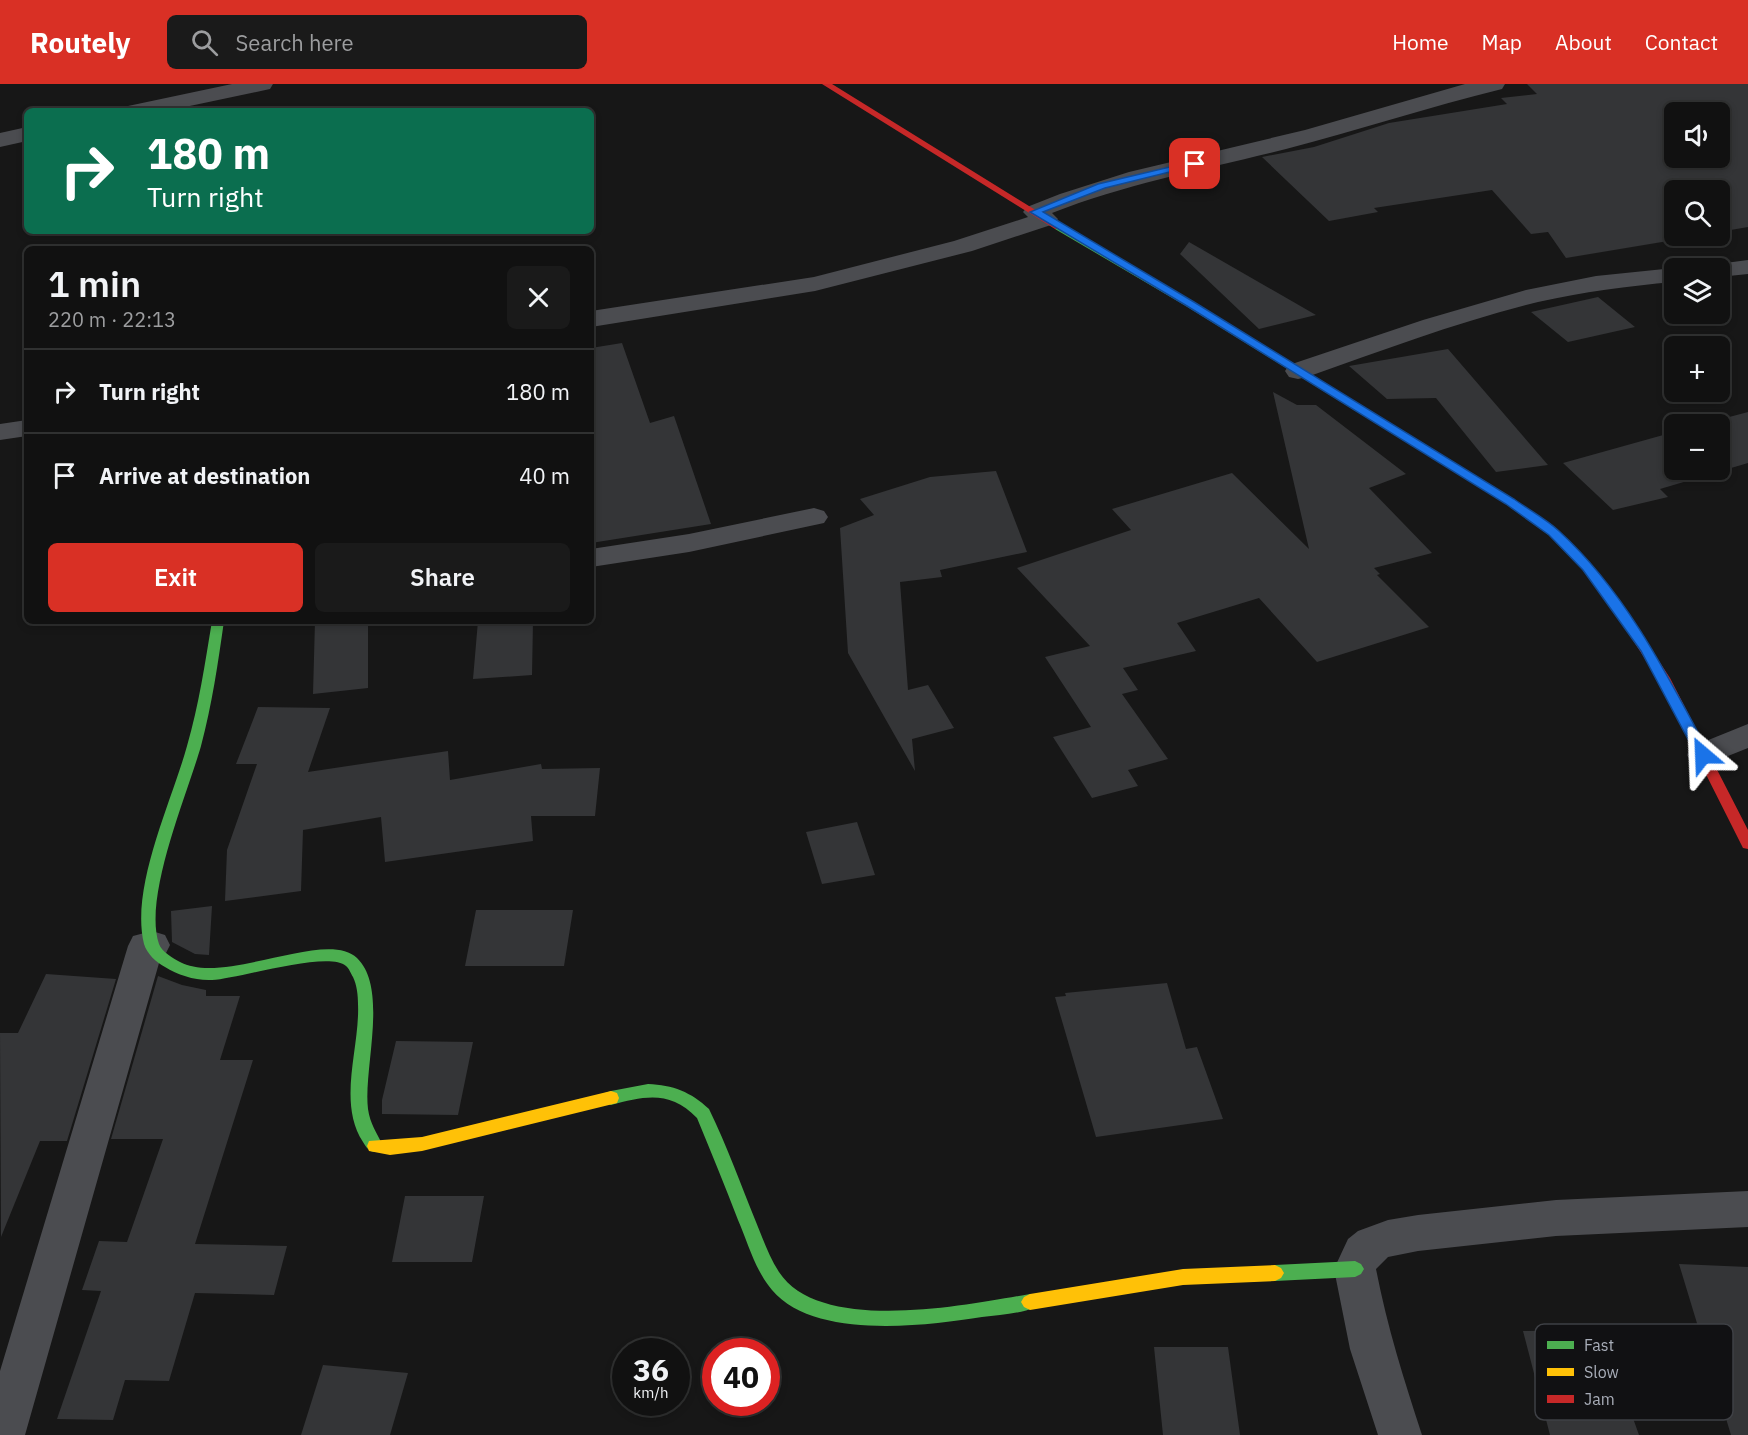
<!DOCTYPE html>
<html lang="en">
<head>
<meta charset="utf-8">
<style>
  :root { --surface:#111; --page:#1a1a1a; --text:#f1f3f6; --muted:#9c9d9f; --line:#303131; --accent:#d93025 }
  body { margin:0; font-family:"IBM Plex Sans",sans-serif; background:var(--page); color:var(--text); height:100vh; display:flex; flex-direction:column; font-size:22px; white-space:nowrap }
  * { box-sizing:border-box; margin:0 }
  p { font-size:20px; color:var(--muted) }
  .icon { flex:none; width:33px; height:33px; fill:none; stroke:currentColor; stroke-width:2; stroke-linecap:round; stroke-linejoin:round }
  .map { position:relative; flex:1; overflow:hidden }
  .side { position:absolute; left:24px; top:162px; width:570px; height:378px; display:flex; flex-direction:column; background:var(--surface); border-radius:9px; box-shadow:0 3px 9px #0003,0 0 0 2px var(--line) }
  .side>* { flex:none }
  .banner { position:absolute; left:24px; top:24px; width:570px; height:126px; border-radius:9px; box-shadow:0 3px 9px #0003,0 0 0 2px var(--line); background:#0b6e4f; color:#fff; overflow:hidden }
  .tools { position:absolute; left:1664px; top:18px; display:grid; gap:12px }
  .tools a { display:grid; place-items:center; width:66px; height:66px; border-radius:9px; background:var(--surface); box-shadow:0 3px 9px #0003,0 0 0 2px var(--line); font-size:30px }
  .speed { position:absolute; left:612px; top:1254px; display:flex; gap:12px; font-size:30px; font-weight:700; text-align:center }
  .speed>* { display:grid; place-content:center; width:78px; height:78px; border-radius:50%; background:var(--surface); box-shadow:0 3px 9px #0003,0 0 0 2px var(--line); line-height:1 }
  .speed small { font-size:15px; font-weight:400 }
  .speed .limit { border:9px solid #d22; background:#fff; color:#111 }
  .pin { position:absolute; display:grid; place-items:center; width:51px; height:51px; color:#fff; margin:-26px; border-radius:12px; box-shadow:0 3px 9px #0006 }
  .me { position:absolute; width:66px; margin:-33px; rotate:334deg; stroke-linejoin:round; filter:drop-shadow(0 0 4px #0008) }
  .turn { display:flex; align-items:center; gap:21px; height:126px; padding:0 24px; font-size:27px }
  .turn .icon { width:78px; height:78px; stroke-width:2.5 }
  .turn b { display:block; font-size:42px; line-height:51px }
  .round { display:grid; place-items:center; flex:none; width:63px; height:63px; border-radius:9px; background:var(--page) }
  .overview { display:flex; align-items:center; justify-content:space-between; height:102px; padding:0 24px }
  h1 { font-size:36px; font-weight:600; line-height:45px }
  .primary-button { display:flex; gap:12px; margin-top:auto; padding:12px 24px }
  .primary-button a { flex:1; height:69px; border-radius:9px; background:var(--accent); color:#fff; font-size:24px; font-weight:600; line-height:69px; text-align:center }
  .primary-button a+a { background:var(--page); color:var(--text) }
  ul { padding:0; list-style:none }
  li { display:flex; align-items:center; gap:18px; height:84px; padding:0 24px; border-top:2px solid var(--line) }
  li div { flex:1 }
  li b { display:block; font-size:22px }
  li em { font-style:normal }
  header { display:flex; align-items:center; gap:36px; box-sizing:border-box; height:84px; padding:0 30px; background:var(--accent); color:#fff }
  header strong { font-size:28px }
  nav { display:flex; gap:33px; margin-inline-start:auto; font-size:21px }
  .search { width:420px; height:54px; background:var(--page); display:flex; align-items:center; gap:15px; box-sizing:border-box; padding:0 21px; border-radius:9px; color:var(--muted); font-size:22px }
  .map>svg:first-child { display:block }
</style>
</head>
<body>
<header>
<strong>Routely</strong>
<div class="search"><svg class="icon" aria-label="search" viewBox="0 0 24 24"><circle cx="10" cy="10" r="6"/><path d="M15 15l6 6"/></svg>Search here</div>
<nav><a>Home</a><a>Map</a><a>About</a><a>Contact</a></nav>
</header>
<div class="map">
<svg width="1748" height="1351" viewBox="0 0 1748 1351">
  <rect width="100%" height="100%" fill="#171717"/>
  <path fill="#343537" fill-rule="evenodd" d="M 1527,0 L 1748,0 L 1748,143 L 1719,148 L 1719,106 L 1674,106 L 1674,152 L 1698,152 L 1566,174 L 1548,148 L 1531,150 L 1492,106 L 1374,124 L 1378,128 L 1329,137 L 1262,73 L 1314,63 L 1389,39 L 1507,20 L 1501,14 L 1537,10 ZM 1674,28 L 1719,28 L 1719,74 L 1674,74 Z
    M 1189,158 L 1316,231 L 1259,245 L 1180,170 Z
    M 1598,213 L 1635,243 L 1568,258 L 1531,228 Z
    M 622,259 L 650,339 L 674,332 L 711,440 L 591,459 L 591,264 Z
    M 1448,265 L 1548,381 L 1496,388 L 1436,314 L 1387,315 L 1349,282 Z
    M 1273,308 L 1297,321 L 1316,321 L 1406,390 L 1369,404 L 1432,469 L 1374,484 L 1380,490 L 1377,491 L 1429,543 L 1317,578 L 1259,514 L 1177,539 L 1196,567 L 1123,584 L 1138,606 L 1122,610 L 1168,675 L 1128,686 L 1138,702 L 1092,714 L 1053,653 L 1091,643 L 1045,573 L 1090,562 L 1017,484 L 1131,446 L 1112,425 L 1232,389 L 1309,465 Z
    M 1748,328 L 1748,379 L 1660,405 L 1668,413 L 1613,426 L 1563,379 L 1674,348 L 1674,386 L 1719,386 L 1719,340 L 1703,340 Z
    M 996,387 L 1027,468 L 940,486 L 942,493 L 900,498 L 908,606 L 928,601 L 954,644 L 912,655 L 915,687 L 848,569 L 840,444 L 874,431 L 860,415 L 930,393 Z
    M 315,537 L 368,537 L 368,604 L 313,610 Z
    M 478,537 L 533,537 L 532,591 L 473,595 Z
    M 258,623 L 330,624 L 308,688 L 448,667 L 450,696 L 541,680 L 542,685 L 600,684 L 595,732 L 531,732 L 533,757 L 385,778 L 381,733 L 303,746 L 301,807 L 225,817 L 227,766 L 257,680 L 236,680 Z
    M 857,738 L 875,791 L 822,800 L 806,748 Z
    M 212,822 L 209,871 L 195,870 L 172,858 L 171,827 Z
    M 476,826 L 573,826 L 564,882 L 465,882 Z
    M 46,890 L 116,895 L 67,1057 L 40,1057 L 1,1153 L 0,949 L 18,949 Z
    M 158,892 L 182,901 L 206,906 L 206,912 L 240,912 L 220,976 L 253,976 L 195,1160 L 287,1162 L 274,1211 L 195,1209 L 169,1297 L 125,1296 L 113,1336 L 57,1335 L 101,1207 L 82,1206 L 99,1157 L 127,1158 L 163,1055 L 111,1055 Z
    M 1167,899 L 1186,965 L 1197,963 L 1223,1035 L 1096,1053 L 1055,913 L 1066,912 L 1065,909 Z
    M 396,957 L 473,958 L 458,1031 L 382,1030 L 382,1016 Z
    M 405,1112 L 484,1112 L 472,1178 L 392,1178 Z
    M 1679,1180 L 1748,1183 L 1748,1351 L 1731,1351 Z
    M 1618,1246 L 1642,1323 L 1629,1323 L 1639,1351 L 1550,1351 L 1523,1247 Z
    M 1154,1263 L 1228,1263 L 1240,1351 L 1163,1351 Z
    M 323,1281 L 408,1289 L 390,1351 L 301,1351 Z"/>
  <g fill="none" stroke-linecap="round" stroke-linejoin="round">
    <path fill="#4b4c50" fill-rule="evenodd" d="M 232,0 L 273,0 L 270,5 L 166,27 L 125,27 L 128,22 Z
      M 1465,0 L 1505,0 L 1502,5 C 1429,23 1358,46 1286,65 C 1207,85 1128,99 1052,129 L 1058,135 L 1054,140 L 972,167 L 815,207 L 591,243 L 591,227 L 814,193 L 954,157 L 1028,133 L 1023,128 L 1027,123 L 1060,110 L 1129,88 L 1305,46 Z
      M 27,43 L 27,57 L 0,63 L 0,49 Z
      M 1748,176 L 1748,190 L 1719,193 L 1719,184 L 1708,184 L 1710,181 Z
      M 1674,184 L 1678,184 L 1674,184 L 1674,198 C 1628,202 1583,208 1538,218 C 1460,237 1384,266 1307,293 L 1298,295 L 1289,293 L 1285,287 L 1289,281 L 1423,236 L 1526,206 L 1596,192 Z
      M 27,336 L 27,352 L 0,356 L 0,340 Z
      M 814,424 L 824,427 L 828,433 L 824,439 L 689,468 L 591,483 L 591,465 L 689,450 Z
      M 1748,640 L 1748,664 L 1703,682 L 1691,679 L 1687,671 L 1691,663 Z
      M 152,847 L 165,851 L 170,861 L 165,871 L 161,872 L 25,1351 L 0,1351 L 0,1287 L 128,862 L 133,852 Z
      M 1748,1107 L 1748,1143 L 1556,1152 L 1418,1167 L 1388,1173 L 1376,1185 C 1387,1242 1404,1296 1422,1351 L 1378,1351 L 1350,1265 L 1334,1185 L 1348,1155 L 1358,1147 L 1388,1136 L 1418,1131 L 1556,1116 Z"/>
    <path fill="#4caf50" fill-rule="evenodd" d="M 1058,140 L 1194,218 L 1514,416 L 1558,446 L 1591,480 L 1632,536 L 1634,539 L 1632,542 L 1624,542 L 1583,486 L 1550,452 L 1506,420 L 1186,222 L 1055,145 L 1055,141 Z
      M 212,537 L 224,537 C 218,579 212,621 201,662 C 187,711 143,813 159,860 C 162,868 173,874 180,878 C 225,902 326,844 357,874 C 389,905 363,985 368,1025 C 370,1040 377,1049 383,1062 L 381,1067 C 371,1070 368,1066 363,1058 C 337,1018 360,964 358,920 C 358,912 357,901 353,893 C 351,890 349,884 346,882 C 328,866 238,895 212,896 C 196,897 178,891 165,883 C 156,878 147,870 144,860 C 130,803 172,717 187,662 C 199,621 205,579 212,537 Z
      M 648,1000 C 673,1001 691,1008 709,1025 C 727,1062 741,1101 756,1138 C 763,1155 769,1173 779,1188 C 820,1251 967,1221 1030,1210 L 1036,1213 L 1039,1218 L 1036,1223 C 1019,1230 1000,1231 982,1233 C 925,1242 814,1256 772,1206 C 755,1186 748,1159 738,1136 C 725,1102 711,1068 697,1034 C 670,1006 645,1012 611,1021 L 605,1019 L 603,1014 L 605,1009 L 611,1007 Z
      M 1355,1177 L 1361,1180 L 1364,1185 L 1361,1190 L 1355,1193 L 1275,1197 L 1269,1194 L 1266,1189 L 1269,1184 L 1275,1181 Z"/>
    <path fill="#ffc107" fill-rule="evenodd" d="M 611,1007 L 617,1009 L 619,1014 L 617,1019 L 422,1067 L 390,1071 L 369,1067 L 367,1062 L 369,1057 L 422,1053 Z
      M 1275,1181 L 1281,1184 L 1284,1189 L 1281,1194 L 1275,1197 L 1183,1201 L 1030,1226 L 1024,1223 L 1021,1218 L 1024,1213 L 1030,1210 L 1183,1185 Z"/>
    <path fill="#c62828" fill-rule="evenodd" d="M 822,0 L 832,0 L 1063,143 L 1055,145 Z
      M 1628,535 L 1632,536 L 1670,594 L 1748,746 L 1748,765 L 1743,764 L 1741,760 L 1658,595 L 1622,539 Z"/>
  </g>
  <path fill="#1a73e8" stroke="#114b97" stroke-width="1.5" d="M 1195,77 L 1198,78 L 1198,81 L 1105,104 L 1043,128 L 1194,218 L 1514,415 C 1529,426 1546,435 1559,447 C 1626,508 1668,592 1710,671 L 1708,674 L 1698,674 L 1641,567 L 1583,486 L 1549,451 L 1506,420 L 1187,222 L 1030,128 L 1098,100 Z"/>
  <rect x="1535" y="1240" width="198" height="96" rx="9" fill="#111113" stroke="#3e4045" stroke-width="1.5"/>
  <rect x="1547" y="1257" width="27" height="8" fill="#4caf50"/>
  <rect x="1547" y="1284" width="27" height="8" fill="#ffc107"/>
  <rect x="1547" y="1311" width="27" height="8" fill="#c62828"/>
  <g font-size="16" fill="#a8adb8">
    <text x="1584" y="1267">Fast</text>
    <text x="1584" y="1294">Slow</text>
    <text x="1584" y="1321">Jam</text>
  </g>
</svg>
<div class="tools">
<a><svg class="icon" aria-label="sound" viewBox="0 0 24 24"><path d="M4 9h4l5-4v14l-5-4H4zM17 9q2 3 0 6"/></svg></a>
<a><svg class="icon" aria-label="search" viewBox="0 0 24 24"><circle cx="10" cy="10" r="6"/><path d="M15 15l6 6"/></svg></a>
<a><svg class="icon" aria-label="layers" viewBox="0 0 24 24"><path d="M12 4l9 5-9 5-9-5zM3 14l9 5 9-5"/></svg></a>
<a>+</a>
<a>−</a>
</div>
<div class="speed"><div>36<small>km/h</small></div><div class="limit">40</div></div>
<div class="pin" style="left:1195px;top:80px;background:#d93025"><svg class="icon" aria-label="arrive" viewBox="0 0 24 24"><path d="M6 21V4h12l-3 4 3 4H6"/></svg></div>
<svg class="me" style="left:1703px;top:671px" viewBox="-20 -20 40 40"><path d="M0-17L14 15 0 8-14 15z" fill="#1a73e8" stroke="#fff" stroke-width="4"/></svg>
<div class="banner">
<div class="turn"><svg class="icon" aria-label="right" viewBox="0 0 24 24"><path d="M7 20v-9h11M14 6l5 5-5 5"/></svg><div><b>180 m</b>Turn right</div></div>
</div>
<section class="side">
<div class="overview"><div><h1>1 min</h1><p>220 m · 22:13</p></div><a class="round"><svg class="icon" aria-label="close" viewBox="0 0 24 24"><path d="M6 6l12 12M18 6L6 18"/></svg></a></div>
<ul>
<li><svg class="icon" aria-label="right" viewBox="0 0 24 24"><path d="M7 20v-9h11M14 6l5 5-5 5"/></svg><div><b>Turn right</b></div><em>180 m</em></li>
<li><svg class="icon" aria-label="arrive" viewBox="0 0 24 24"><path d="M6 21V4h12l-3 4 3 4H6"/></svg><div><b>Arrive at destination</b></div><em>40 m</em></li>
</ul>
<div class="primary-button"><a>Exit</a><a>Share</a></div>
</section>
</div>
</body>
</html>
